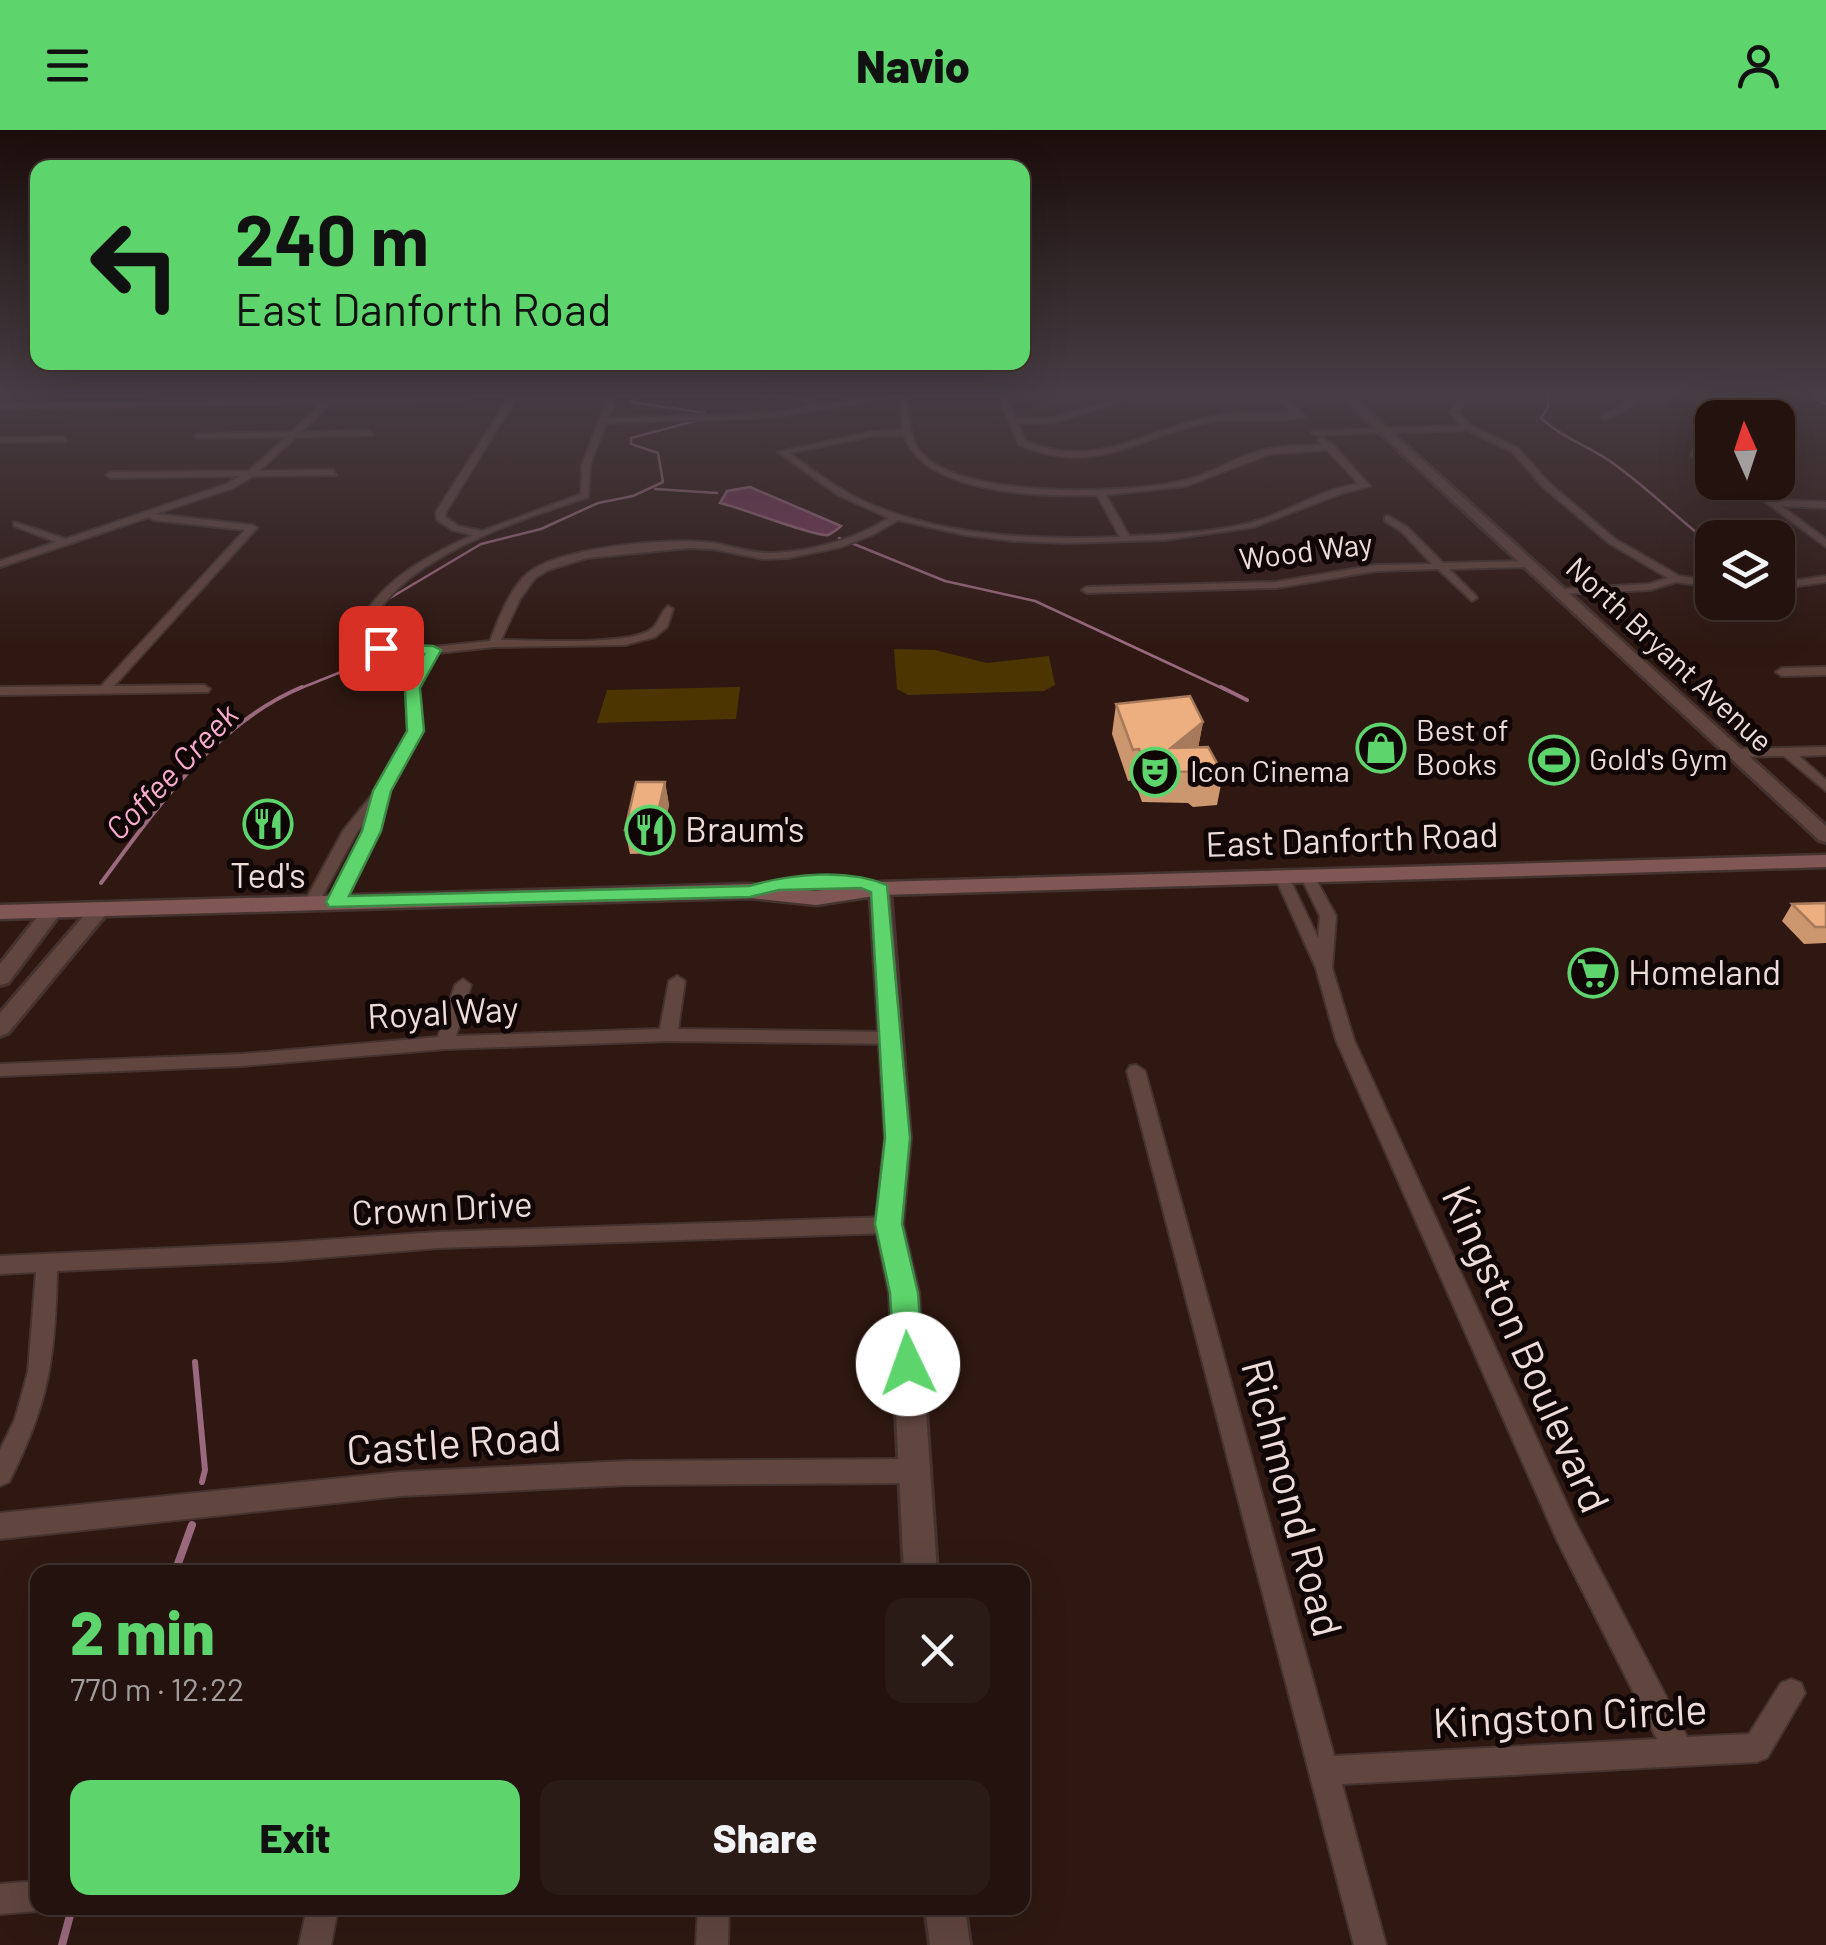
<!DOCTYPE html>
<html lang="en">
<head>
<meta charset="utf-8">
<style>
  :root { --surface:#23120e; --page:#2b1b17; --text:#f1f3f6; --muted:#a39e9e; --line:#40322e; --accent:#5ed56c }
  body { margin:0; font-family:Barlow,sans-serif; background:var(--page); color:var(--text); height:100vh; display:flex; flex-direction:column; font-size:38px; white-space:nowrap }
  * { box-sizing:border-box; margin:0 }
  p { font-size:32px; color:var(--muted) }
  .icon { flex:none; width:55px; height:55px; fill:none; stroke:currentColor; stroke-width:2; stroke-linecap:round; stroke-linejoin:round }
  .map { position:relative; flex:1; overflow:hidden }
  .side { position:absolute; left:30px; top:1435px; width:1000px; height:350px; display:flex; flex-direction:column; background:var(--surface); border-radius:20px; box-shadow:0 10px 40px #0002,0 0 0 2px var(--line) }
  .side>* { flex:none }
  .banner { position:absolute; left:30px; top:30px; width:1000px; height:210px; border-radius:20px; box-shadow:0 10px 40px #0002,0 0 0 2px var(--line); background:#5ed56c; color:#111; overflow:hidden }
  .needle { width:65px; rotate:357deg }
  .tools { position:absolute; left:1695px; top:270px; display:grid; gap:20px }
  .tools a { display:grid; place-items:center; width:100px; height:100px; border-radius:20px; background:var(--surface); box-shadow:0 10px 40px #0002,0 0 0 2px var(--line); font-size:50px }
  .pin { position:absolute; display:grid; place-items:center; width:85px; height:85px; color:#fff; margin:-42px; border-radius:20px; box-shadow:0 5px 15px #0006 }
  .me { position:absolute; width:110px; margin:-55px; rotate:357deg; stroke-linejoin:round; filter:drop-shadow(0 0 8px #0008) }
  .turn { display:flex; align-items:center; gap:35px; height:210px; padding:0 40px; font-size:45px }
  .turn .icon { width:130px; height:130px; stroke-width:2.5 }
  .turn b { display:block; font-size:70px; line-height:85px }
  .round { display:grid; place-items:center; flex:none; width:105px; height:105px; border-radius:20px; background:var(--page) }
  .overview { display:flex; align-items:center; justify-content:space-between; height:170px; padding:0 40px }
  h1 { font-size:60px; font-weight:800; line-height:75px; color:var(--accent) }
  .primary-button { display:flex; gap:20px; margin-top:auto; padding:20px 40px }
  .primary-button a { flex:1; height:115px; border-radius:20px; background:var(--accent); color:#111; font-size:40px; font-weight:800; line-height:115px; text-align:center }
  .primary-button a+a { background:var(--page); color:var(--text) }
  header { display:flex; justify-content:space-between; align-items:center; height:130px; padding:0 40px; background:var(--accent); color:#111; font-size:45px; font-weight:800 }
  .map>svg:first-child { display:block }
</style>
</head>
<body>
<header><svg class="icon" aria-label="menu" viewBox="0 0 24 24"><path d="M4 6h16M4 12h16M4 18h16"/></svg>Navio<svg class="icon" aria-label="person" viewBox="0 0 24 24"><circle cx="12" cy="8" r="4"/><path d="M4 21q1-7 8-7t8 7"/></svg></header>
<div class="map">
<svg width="1826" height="1815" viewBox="0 0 1826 1815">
  <rect width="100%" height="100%" fill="#2f1812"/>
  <path fill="#4d3502" d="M 894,519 L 935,520 L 987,533 L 1049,526 L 1055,555 L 1044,561 L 908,565 L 897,559 Z
    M 740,557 L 736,589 L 597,593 L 607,560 Z"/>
  <path fill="#763858" stroke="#9a697e" stroke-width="2.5" d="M 750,357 L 841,396 C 839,398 831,404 828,405 C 818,408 739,377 720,373 L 727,361 Z"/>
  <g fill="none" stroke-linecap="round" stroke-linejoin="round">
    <path stroke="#9a697e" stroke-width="2.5" d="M 1548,263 L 1548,277 L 1541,288 C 1563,309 1590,316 1614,334 C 1649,359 1678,389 1712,415
      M 1804,263 L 1826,274
      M 655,359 L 717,363
      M 839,408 L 945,451 L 1035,471 L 1226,560
      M 385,471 L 481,414 L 541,399 L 598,373 L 633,366 L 663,352 L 658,323 L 631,314 L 631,308 L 695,291 L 705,283 L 630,272 L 648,263
      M 296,560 L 366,532 L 394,513 L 395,507 L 374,483"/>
    <path stroke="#9a697e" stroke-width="4" d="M 1221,557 L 1247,570
      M 101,753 C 156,679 214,594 302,557"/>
    <path stroke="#9a697e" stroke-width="6" d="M 195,1232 L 205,1340 L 202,1352"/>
    <path stroke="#9a697e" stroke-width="8" d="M 175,1442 L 192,1395
      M 62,1815 L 72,1778"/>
    <g stroke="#453330" stroke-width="4">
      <path id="minor" d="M 750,263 L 797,264 L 821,275 L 887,263 L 906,263 C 909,280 908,301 916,316 C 948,371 1128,364 1182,351 C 1205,346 1225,334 1247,325 C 1271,316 1297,315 1323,315 L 1318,310 L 1322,308 L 1334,316 L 1370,356 L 1340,364 L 1254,397 L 1164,410 L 1064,413 L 1014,411 L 965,405 L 898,390 L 872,405 L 841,417 L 788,428 L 763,429 L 713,419 L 688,418 L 587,428 L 548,440 L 535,448 L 520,469 L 501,510 C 534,510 626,516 650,500 C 660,494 660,482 668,476 L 673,479 L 667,497 L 655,507 L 625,515 L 494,517 L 437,523 L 418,558 L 422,601 L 387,664 L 379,701 L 344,772 L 336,777 L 328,772 L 365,701 L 369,687 L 357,702 L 317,776 L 307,776 L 304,773 L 343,701 L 376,660 L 410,601 L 406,558 L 426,523 L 361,519 L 356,514 C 359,504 360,492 365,484 C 389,445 434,423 473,405 L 452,400 L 437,390 L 436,382 L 510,266 L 607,266 L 614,273 L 608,288 L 775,283 L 812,276 L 796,268 L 753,266 ZM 899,266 L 903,300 L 872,302 L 778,322 L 838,365 L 889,388 C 855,409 814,421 773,423 C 752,424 733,416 713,413 C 672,407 558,417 527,444 C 508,461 499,489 490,511 L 433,517 L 368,513 C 370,503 371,492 377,483 C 417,422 521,390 588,367 L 590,335 L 606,293 L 775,287 ZM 515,270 L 605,270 L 606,273 L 582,335 L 581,364 L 482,401 L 458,396 L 445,387 L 446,382 ZM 904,305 C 923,365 1045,367 1097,365 L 1120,407 C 1042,410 955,407 882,379 C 848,367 818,344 789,323 L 872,306 ZM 1327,320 L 1359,354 C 1325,358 1295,378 1263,389 C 1221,403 1173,404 1129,406 L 1106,365 L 1186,356 L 1270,324 Z
        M 997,263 L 1005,263 L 1016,289 L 1054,288 L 1137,263 L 1150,263 L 1055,292 L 1018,294 L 1025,311 C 1094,340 1141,303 1206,288 C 1234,281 1264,283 1292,283 L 1273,263 L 1281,263 L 1305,287 C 1278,293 1243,286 1213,291 C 1139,305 1098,348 1019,315 Z
        M 1427,263 L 1463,268 L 1510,263 L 1465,272 L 1458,283 L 1471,296 L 1518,318 L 1549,353 L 1615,409 L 1679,446 L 1712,451 L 1712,457 L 1676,452 L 1650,460 L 1558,464 L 1557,462 L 1562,459 L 1649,454 L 1668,448 L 1609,413 L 1543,357 L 1512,322 L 1467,300 L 1315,305 L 1311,303 L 1315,301 L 1462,296 L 1450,283 L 1458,271 Z
        M 1616,263 L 1625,263 L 1636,273 L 1608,289 L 1602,289 L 1602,285 L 1627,273 Z
        M 1665,263 C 1696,263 1725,271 1751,288 L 1740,288 L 1716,275 Z
        M 463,267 L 466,271 L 331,273 L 301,302 L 369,301 L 372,305 L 296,307 L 259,341 L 333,340 L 336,345 L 253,346 L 233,358 L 155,384 L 252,395 L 257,398 L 114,556 L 204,555 L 210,559 L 208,562 L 0,565 L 0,557 L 101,556 L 245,400 L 153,390 L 149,387 L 0,437 L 0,431 L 56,412 L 14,396 L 14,392 L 66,409 L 227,354 L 240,346 L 110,348 L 106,345 L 110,342 L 249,341 L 286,307 L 198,308 L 194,306 L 198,304 L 291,302 L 322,273 L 0,278 L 0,274 Z
        M 63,307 L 66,311 L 0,312 L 0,308 Z
        M 1712,314 L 1712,318 L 1702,320 L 1700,324 L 1712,333 L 1712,340 L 1691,325 L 1696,316 Z
        M 1739,352 L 1749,352 L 1773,370 L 1826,372 L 1826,378 L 1781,376 L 1826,409 L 1826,417 Z
        M 1388,386 L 1407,397 L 1443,433 L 1531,431 L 1536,434 L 1531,437 L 1449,439 L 1476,466 L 1477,468 L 1472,471 L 1438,439 L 1376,441 L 1276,458 L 1087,463 L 1082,460 L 1087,457 L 1276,452 L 1376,435 L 1432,434 L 1401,401 L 1385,391 L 1385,387 Z
        M 1826,446 L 1826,452 L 1778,459 L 1778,453 Z
        M 1826,537 L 1826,545 L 1782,546 L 1776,542 L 1782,538 Z
        M 1826,617 L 1826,625 L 1799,626 L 1826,650 L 1826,661 L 1784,626 L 1735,627 L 1728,623 L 1735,619 Z
        M 1282,743 L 1289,747 L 1318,808 L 1320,786 L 1301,747 L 1303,744 L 1313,744 L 1336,786 L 1332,838 L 1354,910 L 1575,1392 L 1687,1607 L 1749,1604 L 1781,1553 L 1791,1549 L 1801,1553 L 1805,1563 L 1767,1628 L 1757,1632 L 1342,1654 L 1386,1815 L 1354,1815 L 1127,941 L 1130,936 L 1136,935 L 1145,941 L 1334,1626 L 1657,1609 L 1557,1410 L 1336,910 L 1316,838 L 1275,747 Z
        M 677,846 L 685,851 L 678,899 L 890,902 L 899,908 L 890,914 L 668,911 L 445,919 L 242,936 L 0,946 L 0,934 L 242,924 L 438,907 L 455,855 L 463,849 L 471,855 L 456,906 L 660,899 L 669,851 Z
        M 889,1087 L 896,1089 L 899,1095 L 896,1101 L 889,1103 L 438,1118 L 281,1131 L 57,1141 C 55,1229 49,1273 9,1352 L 0,1356 L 0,1320 L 15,1289 L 28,1242 L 36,1142 L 0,1144 L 0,1126 L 281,1113 L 438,1102 Z
        M 915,1329 L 924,1333 L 927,1341 L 924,1349 L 915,1353 L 627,1355 L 400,1366 L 0,1409 L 0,1383 L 400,1342 L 627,1331 Z
        M 38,1751 L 38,1778 L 48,1778 L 38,1781 L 0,1784 L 0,1754 Z
        M 307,1778 L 338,1778 L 331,1815 L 299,1815 Z
        M 698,1778 L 729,1778 L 728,1815 L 696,1815 Z"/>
    </g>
    <g stroke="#453330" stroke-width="6">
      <path id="tertiary" d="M 1337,263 L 1348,263 L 1826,696 L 1826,712 L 1819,710 Z
        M 880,753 L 890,759 L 910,1008 L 902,1095 L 918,1163 L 937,1442 L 904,1442 L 890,1163 L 876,1095 L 886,1008 L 870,759 Z
        M 100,773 L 107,775 L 110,779 L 107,783 L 8,903 L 0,906 L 0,883 L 93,775 Z
        M 53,774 L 63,780 L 8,853 L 0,855 L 0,834 L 46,776 Z
        M 925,1778 L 965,1778 L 970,1815 L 930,1815 Z"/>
    </g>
    <g stroke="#453330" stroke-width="5">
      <path id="secondary" d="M 1826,725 L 1826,737 L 881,765 L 816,775 L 750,768 L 0,789 L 0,775 L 750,754 L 816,761 L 880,752 Z"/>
    </g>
    <use href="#minor" fill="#614640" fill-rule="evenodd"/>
    <use href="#tertiary" fill="#614640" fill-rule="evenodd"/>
    <use href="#secondary" fill="#805755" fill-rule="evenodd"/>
  </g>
  <path fill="#cc966e" d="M 1116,574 L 1203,592 L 1198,618 L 1223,644 L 1217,675 L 1193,677 L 1188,673 L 1142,672 L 1134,650 L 1128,651 L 1112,604 Z
    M 665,652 L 669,675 L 659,723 L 630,724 L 625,700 Z
    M 1826,773 L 1826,813 L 1804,814 L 1782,791 L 1792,774 Z"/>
  <path fill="#a67a5a" d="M 1203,592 L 1197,623 L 1171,618 Z
    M 665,652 L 669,675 L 659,723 L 654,699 Z"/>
  <path fill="#edae80" stroke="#a67a5a" stroke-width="2.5" d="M 1190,566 L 1203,592 L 1171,618 L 1208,617 L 1223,644 L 1199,646 L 1194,642 L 1147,641 L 1139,619 L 1133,620 L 1116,574 Z
    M 636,652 L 665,652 L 654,699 L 625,700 Z
    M 1826,773 L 1826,797 L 1815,797 L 1792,774 Z"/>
  <linearGradient id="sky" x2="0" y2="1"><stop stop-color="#1a0d0a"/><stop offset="0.51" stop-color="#473d44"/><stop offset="1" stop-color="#473d44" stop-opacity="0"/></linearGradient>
  <rect width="1826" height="517" fill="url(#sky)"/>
  <path fill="#5ed56c" stroke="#3d8a46" stroke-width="2.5" d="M 381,514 L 433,516 L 441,520 L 420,558 L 424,601 L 391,661 L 381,701 L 349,766 L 749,756 C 791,744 847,738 887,755 L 910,1008 L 902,1094 L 918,1163 L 923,1234 L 919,1244 L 908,1247 L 898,1244 L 894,1234 L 890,1163 L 875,1094 L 885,1008 L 871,762 L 861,758 L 779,760 L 750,767 L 329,777 L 326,772 L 362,701 L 373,661 L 407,601 L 405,558 L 424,524 L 376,521 L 374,518 Z"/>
  <defs>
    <g id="shop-ring" transform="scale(2.5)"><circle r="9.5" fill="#100605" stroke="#5ed56c" stroke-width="1.5"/><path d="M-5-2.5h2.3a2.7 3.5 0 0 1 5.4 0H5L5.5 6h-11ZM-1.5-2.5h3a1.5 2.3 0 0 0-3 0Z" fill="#5ed56c"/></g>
    <g id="stadium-ring" transform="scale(2.5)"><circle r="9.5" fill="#100605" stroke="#5ed56c" stroke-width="1.5"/><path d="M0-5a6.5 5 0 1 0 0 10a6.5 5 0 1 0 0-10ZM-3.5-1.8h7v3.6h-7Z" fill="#5ed56c"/></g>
    <g id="theatre-ring" transform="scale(2.5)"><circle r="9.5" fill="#100605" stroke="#5ed56c" stroke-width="1.5"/><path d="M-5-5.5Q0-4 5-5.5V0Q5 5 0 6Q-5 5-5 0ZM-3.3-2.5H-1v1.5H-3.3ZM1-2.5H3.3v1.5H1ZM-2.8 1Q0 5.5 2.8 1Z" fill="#5ed56c"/></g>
    <g id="restaurant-ring" transform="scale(2.5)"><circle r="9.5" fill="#100605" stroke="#5ed56c" stroke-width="1.5"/><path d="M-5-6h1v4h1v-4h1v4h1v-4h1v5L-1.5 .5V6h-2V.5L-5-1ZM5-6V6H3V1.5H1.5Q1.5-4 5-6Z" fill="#5ed56c"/></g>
    <g id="supermarket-ring" transform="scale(2.5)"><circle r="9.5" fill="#100605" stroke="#5ed56c" stroke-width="1.5"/><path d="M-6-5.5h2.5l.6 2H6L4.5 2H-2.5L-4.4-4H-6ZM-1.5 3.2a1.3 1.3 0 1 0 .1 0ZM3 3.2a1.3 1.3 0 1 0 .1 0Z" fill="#5ed56c"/></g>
  </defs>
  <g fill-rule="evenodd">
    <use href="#shop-ring" x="1381" y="618"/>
    <use href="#stadium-ring" x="1554" y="630"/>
    <use href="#theatre-ring" x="1155" y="642"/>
    <use href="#restaurant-ring" x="268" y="694"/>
    <use href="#restaurant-ring" x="650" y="700"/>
    <use href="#supermarket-ring" x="1593" y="843"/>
  </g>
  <g text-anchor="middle" stroke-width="10" stroke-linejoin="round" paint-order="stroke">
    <g font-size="30" fill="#eddcd8" stroke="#100605">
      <text transform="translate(1306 422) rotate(-7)" y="10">Wood Way</text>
      <text transform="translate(1669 525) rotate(43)" y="10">North Bryant Avenue</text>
    </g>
    <g font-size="30" fill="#eddcd8" stroke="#100605" text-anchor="start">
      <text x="1416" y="611">Best of<tspan x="1416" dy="34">Books</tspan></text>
      <text x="1589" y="640">Gold's Gym</text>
      <text x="1190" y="652">Icon Cinema</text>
    </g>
    <g font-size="32" font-style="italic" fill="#faacd0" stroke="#100605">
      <text transform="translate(172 642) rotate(-46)" y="11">Coffee Creek</text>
    </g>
    <g font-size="35" fill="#eddcd8" stroke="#100605" text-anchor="start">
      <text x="685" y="712">Braum's</text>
      <text x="268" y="758" text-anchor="middle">Ted's</text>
      <text x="1628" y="855">Homeland</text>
    </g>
    <g font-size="35" fill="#eddcd8" stroke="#100605">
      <text transform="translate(1352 710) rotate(-2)" y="12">East Danforth Road</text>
      <text transform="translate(443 883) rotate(-3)" y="12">Royal Way</text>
      <text transform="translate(442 1079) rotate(-3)" y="12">Crown Drive</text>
    </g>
    <g font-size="42" fill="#eddcd8" stroke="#100605">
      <text transform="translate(1526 1219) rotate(66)" y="15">Kingston Boulevard</text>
      <text transform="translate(454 1313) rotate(-4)" y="15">Castle Road</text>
      <text transform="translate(1292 1368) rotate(75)" y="15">Richmond Road</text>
      <text transform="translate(1570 1586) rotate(-3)" y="15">Kingston Circle</text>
    </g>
  </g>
</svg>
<div class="tools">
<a><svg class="needle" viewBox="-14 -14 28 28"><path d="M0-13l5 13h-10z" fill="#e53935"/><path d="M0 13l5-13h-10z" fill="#a39e9e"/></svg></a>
<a><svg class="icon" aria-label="layers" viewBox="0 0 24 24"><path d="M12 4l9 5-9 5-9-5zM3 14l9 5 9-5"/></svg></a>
</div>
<div class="pin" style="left:381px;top:518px;background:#d93025"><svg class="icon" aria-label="arrive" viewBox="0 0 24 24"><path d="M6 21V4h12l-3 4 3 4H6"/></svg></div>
<svg class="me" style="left:908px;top:1234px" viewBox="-20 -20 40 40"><circle r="19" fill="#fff"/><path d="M0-13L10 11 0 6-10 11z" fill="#5ed56c"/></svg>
<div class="banner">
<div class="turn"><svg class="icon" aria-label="left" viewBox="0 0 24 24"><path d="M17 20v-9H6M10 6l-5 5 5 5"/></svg><div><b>240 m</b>East Danforth Road</div></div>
</div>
<section class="side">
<div class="overview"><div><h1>2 min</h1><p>770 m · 12:22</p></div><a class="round"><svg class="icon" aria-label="close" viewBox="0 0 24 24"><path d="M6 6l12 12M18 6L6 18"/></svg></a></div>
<div class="primary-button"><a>Exit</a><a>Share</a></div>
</section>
</div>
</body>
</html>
